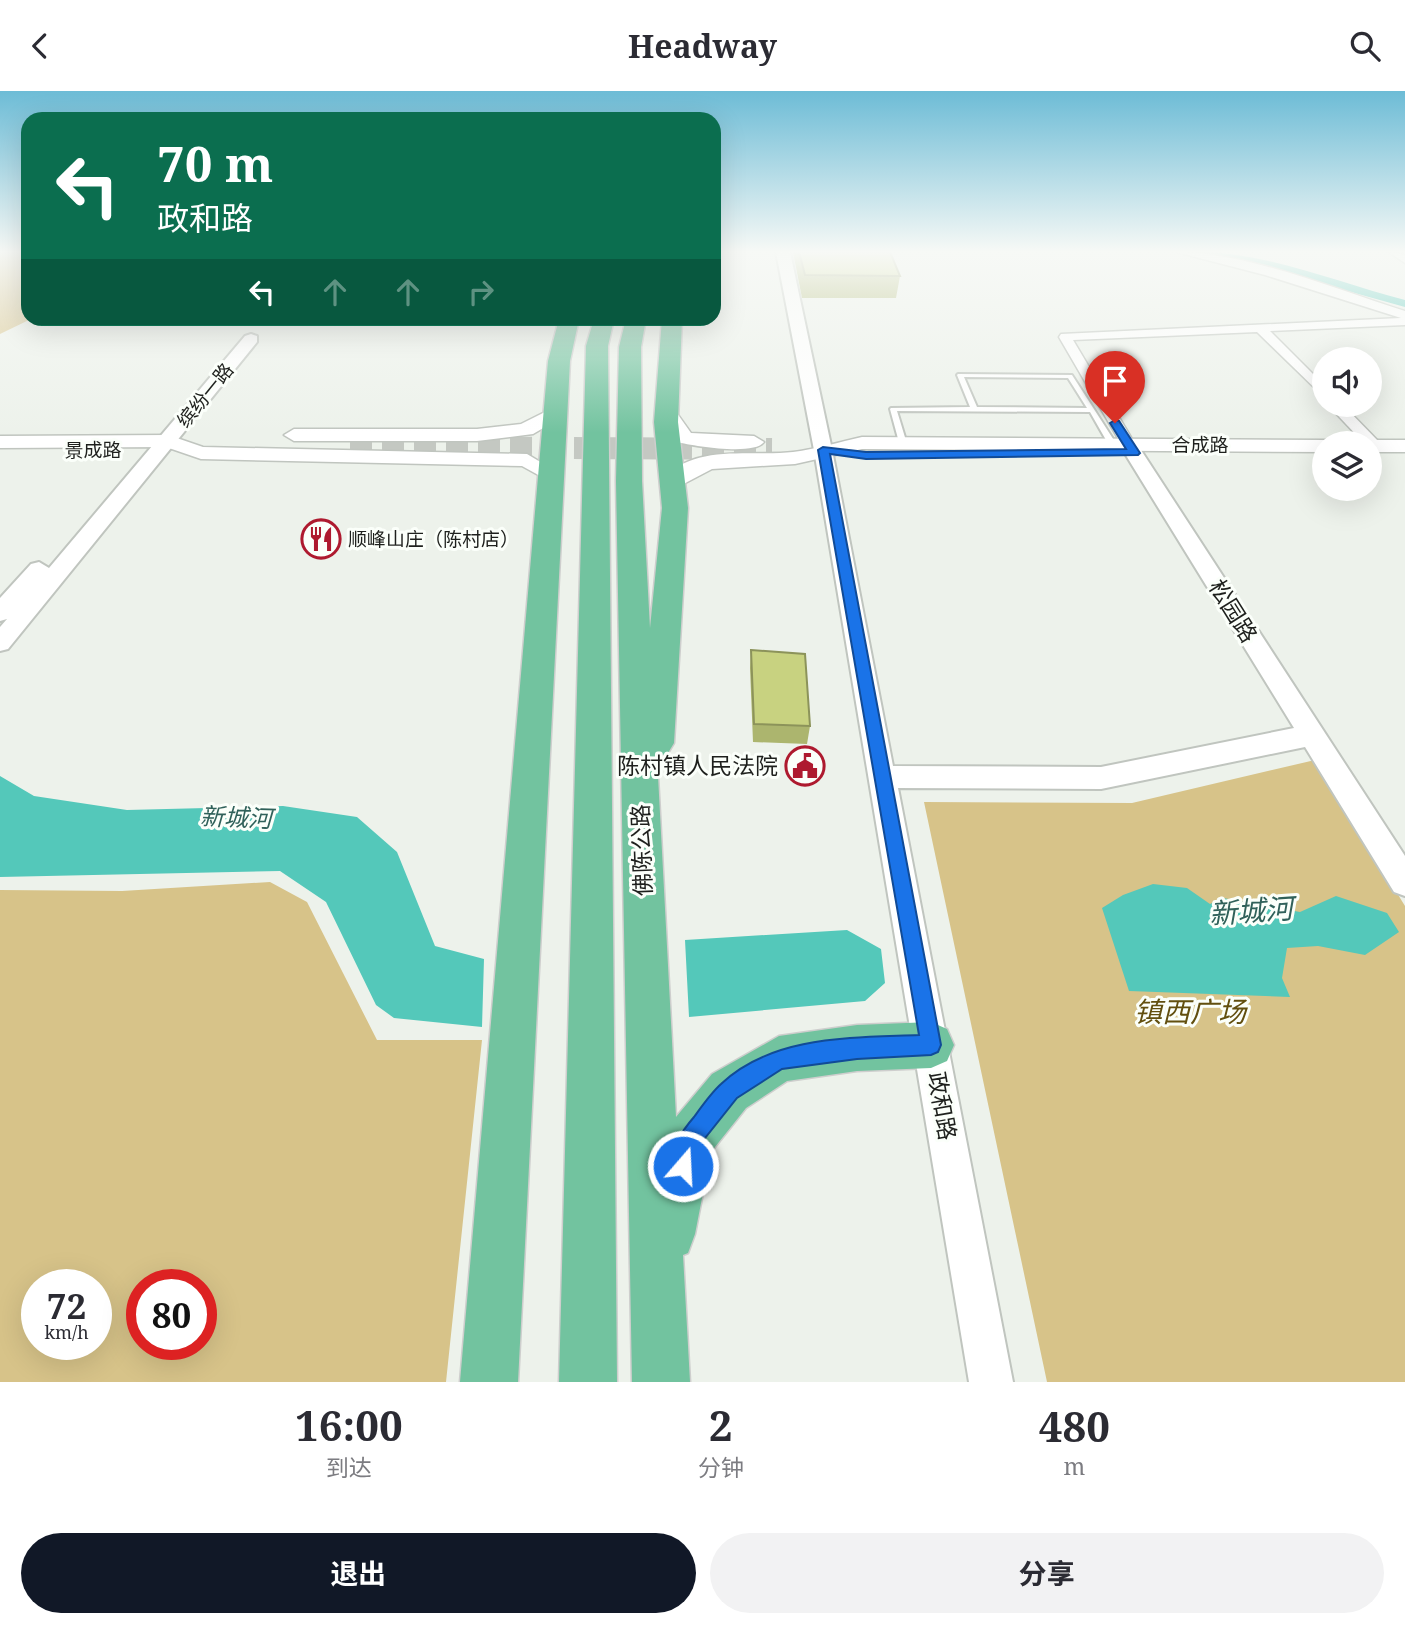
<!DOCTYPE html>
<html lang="zh">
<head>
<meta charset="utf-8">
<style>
  :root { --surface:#fff; --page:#f2f2f3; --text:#2b2b33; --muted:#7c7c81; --accent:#111827 }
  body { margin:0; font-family:"Noto Serif","Noto Sans SC",serif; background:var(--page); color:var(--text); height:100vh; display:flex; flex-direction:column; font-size:26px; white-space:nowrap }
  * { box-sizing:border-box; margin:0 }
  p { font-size:23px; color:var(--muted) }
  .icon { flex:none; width:38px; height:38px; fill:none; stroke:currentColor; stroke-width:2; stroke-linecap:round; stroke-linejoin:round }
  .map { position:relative; height:1291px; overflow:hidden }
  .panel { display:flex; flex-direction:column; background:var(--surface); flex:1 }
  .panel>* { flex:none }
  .banner { position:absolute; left:21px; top:21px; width:700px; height:214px; border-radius:21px; box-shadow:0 7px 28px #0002; background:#0b6e4f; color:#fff; overflow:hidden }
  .buttons { position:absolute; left:1312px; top:256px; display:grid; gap:14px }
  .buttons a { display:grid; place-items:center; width:70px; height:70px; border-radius:50%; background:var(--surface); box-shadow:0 7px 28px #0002; font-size:35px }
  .speed { position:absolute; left:21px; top:1178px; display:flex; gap:14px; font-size:35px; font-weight:700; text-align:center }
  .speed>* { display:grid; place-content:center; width:91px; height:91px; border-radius:50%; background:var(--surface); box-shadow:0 7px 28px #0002; line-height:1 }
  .speed small { font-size:18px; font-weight:400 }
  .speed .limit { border:10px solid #d22; background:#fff; color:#111 }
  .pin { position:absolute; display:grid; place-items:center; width:60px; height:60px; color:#fff; margin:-72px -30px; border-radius:50% 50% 50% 0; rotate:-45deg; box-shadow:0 0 7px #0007 }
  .pin .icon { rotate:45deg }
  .me { position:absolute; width:77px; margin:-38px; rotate:19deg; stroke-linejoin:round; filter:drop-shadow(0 0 5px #0008) }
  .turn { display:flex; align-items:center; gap:24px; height:147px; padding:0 21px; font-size:32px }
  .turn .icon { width:91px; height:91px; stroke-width:2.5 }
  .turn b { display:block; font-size:49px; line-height:60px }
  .lanes { display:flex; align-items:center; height:66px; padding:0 21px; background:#0003; justify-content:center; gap:35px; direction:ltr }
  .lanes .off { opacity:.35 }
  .eta { display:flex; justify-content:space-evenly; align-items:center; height:119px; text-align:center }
  .eta b { font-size:42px; font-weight:700; line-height:49px }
  .button { display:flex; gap:14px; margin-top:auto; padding:14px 21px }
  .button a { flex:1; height:80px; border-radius:42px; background:var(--accent); color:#fff; font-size:28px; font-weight:700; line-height:80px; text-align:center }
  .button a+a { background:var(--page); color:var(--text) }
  header { display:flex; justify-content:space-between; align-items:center; height:91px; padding:0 21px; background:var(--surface); font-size:32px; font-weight:700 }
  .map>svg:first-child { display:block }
</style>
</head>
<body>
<header><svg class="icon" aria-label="back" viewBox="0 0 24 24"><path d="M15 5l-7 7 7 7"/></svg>Headway<svg class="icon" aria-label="search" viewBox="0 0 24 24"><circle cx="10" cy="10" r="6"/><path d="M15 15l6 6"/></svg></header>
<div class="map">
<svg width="1405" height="1291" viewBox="0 0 1405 1291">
  <rect width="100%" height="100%" fill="#edf2eb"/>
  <path fill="#d7c389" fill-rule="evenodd" d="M 0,161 L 28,161 L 28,228 L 31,228 L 0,243 Z
    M 1315,669 L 1405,815 L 1405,1291 L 1047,1291 L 924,711 L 1132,712 Z
    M 270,791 L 307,811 L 377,949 L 482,949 L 446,1291 L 0,1291 L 0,799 L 122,800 ZM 37,1194 L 96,1194 L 96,1253 L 37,1253 ZM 142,1194 L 201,1194 L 201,1253 L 142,1253 Z"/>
  <path fill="#54c8ba" d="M 1197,161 C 1267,161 1338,192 1405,209 L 1405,216 L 1272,179 Z
    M 0,685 L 34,705 L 127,719 L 283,715 L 357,726 L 397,761 L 435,855 L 484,868 L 482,936 L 394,927 L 376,914 L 326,811 L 280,780 L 0,786 Z
    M 1153,793 L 1187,797 L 1210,813 L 1223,807 L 1300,821 L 1336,805 L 1387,822 L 1399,841 L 1365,864 L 1318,855 L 1287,857 L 1282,887 L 1290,906 L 1129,900 L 1102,817 L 1123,804 Z
    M 847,839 L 881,858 L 885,892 L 865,910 L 689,926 L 685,849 Z"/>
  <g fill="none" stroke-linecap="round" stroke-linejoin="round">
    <path stroke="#c4c8c2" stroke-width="22" stroke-dasharray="22 10" stroke-linecap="butt" d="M 350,356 L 772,358"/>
    <g stroke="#c0c5bf" stroke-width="4">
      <path id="service" d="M 958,283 L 1072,284 L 1117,354 L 1110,356 L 1090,321 L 897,320 L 907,353 L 900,355 L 890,318 L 891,317 L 970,316 L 957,284 ZM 964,286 L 1068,287 L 1087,317 L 977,316 Z"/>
    </g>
    <g stroke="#c0c5bf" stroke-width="3">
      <path id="minor" d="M 1176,161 C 1247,161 1337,199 1405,220 L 1405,234 L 1270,240 L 1325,295 L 1325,307 L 1257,241 L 1073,249 L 1135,353 L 1128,357 L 1123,356 L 1059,246 L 1061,243 L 1401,227 L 1265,184 Z
        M 1389,161 L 1405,164 L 1405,172 Z
        M 1327,313 L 1342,313 L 1380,352 L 1380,358 L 1370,358 L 1370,352 L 1364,352 Z"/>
    </g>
    <g stroke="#c0c5bf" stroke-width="4">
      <path id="tertiary" d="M 776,161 L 790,161 L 832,359 L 893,675 L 1101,676 L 1294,637 L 1119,353 L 1128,347 L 1137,353 L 1405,765 L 1405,805 L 1394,801 L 1305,656 L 1101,698 L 898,697 L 1013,1291 L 969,1291 L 814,359 Z
        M 251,243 L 257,245 L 257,251 L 8,558 L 0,560 L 0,536 L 7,528 L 0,530 L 0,507 L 31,473 L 39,471 L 49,477 L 245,245 Z"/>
    </g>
    <g stroke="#c0c5bf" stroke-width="3">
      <path id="secondary" d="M 555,316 L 562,318 L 565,322 L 562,326 L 533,343 L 477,350 L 294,350 L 284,344 L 294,338 L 477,338 L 521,333 Z
        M 667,316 L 674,318 L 691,342 L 754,345 L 764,351 C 754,365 693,355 677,351 L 657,322 Z
        M 168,344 L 203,356 L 527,363 L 562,384 L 551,391 L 522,375 L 201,368 L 166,356 L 0,357 L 0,345 Z
        M 862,346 L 1325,349 L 1333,352 L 1325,352 L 1325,361 L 862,358 L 795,373 L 712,378 L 672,399 L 661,392 C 689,351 752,366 793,361 C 817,358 839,351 862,346 Z
        M 1370,349 L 1405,349 L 1405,361 L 1370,361 L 1370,352 L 1362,352 Z"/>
    </g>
    <g stroke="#cececd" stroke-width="3">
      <path id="trunk" d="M 559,228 L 579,228 L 570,270 L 518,1291 L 460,1291 L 548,270 Z
        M 594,228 L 614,228 L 608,255 L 617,1291 L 559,1291 L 586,255 Z
        M 626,228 L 646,228 L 641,256 L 642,390 L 650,537 L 662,417 L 654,331 L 662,228 L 682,228 L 678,331 L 688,417 L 674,652 L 668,662 L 657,666 L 676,1026 L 712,983 L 779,945 L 857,934 L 931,931 L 947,938 L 954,954 L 947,970 L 931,977 L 857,980 L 787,990 L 746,1017 L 711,1061 L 695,1143 L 688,1162 L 683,1164 L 690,1291 L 632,1291 L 616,390 L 619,256 Z"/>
    </g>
    <use href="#service" fill="#fff" fill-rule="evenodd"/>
    <use href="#minor" fill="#fff" fill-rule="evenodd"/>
    <use href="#tertiary" fill="#fff" fill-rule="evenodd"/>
    <use href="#secondary" fill="#fff" fill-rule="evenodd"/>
    <use href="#trunk" fill="#72c39f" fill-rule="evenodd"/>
  </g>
  <path fill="#acb56e" d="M 793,161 L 890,161 L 900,185 L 896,207 L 802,207 Z
    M 751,559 L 810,635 L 807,653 L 753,651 L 750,577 Z"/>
  <path fill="#c8d280" stroke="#8c935a" stroke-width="2" d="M 799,161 L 890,161 L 900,185 L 805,184 Z
    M 751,559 L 805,563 L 810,635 L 754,633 Z"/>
  <linearGradient id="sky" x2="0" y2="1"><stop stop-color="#6dbcd6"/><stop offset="0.47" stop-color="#f7f9f6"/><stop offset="1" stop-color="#f7f9f6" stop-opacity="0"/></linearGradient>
  <rect width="1405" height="342" fill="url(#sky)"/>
  <path fill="#1a73e8" stroke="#114b97" stroke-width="2" d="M 1115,329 L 1119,330 L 1140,362 L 1138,364 L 866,368 L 830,363 L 941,954 L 938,961 L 931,964 L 857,968 L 782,978 L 737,1007 L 698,1056 L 691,1083 L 683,1086 L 675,1083 C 666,1063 681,1041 694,1026 C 702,1015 711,1002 721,993 C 773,944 852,947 919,944 L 818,359 L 823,356 L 866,361 L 1126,358 L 1110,332 Z"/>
  <defs>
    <g id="restaurant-ring" transform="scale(2.0125)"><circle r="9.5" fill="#fbfffa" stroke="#ae1a2f" stroke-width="1.5"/><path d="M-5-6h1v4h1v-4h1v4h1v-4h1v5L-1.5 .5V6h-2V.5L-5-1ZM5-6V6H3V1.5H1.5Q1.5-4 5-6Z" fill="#ae1a2f"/></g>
    <g id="civic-ring" transform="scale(2.0125)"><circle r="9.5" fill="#fbfffa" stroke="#ae1a2f" stroke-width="1.5"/><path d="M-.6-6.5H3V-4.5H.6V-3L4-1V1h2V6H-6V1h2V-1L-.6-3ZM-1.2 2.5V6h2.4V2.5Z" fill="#ae1a2f"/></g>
  </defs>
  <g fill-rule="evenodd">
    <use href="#restaurant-ring" x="321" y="448"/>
    <use href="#civic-ring" x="805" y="675"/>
  </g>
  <g text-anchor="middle" stroke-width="6" stroke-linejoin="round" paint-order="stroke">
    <g font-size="19" fill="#1e201d" stroke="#fbfffa">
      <text transform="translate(205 304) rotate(-51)" y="7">缤纷一路</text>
      <text x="1200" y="361">合成路</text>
      <text x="93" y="366">景成路</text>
    </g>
    <g font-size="19" fill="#1e201d" stroke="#fbfffa" text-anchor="start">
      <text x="348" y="455">顺峰山庄（陈村店）</text>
    </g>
    <g font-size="23" fill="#1e201d" stroke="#fbfffa">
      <text transform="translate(1233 520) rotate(58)" y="8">松园路</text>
      <text transform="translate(642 759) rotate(-92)" y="8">佛陈公路</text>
      <text transform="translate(942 1015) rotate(80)" y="8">政和路</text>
    </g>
    <g font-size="23" fill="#1e201d" stroke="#fbfffa" text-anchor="end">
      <text x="778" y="683">陈村镇人民法院</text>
    </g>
    <g font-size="24" font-style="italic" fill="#30615a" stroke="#fbfffa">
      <text transform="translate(236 727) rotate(2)" y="8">新城河</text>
    </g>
    <g font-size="28" font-style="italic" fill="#30615a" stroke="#fbfffa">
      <text transform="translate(1251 820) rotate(-4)" y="10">新城河</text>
    </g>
    <g font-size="28" font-style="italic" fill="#624f0f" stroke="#fbfffa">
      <text x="1190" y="931">镇西广场</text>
    </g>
  </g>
</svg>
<div class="buttons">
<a><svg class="icon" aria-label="sound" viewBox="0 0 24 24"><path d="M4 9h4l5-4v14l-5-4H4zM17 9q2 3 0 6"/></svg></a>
<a><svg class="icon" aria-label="layers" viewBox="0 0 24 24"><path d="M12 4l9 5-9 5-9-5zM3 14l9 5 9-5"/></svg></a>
</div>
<div class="speed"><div>72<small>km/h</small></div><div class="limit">80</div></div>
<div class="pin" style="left:1115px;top:332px;background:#d93025"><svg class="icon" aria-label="arrive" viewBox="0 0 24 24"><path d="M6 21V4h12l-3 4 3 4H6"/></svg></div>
<svg class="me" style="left:683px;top:1075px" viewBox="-20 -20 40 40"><circle r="17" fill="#1a73e8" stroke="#fff" stroke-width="3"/><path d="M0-11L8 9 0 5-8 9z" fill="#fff"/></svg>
<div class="banner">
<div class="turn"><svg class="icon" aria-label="left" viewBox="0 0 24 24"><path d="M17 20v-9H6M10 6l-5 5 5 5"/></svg><div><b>70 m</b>政和路</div></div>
<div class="lanes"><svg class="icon" aria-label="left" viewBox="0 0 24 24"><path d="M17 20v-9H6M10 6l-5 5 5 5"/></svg><svg class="icon off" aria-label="ahead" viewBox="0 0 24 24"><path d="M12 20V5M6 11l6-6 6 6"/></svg><svg class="icon off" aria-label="ahead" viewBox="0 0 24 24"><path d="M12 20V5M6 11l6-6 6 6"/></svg><svg class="icon off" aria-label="right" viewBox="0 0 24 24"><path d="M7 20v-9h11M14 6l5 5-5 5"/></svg></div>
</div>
</div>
<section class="panel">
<div class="eta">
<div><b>16:00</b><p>到达</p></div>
<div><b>2</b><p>分钟</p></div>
<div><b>480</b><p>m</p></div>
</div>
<div class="button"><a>退出</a><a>分享</a></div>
</section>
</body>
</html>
